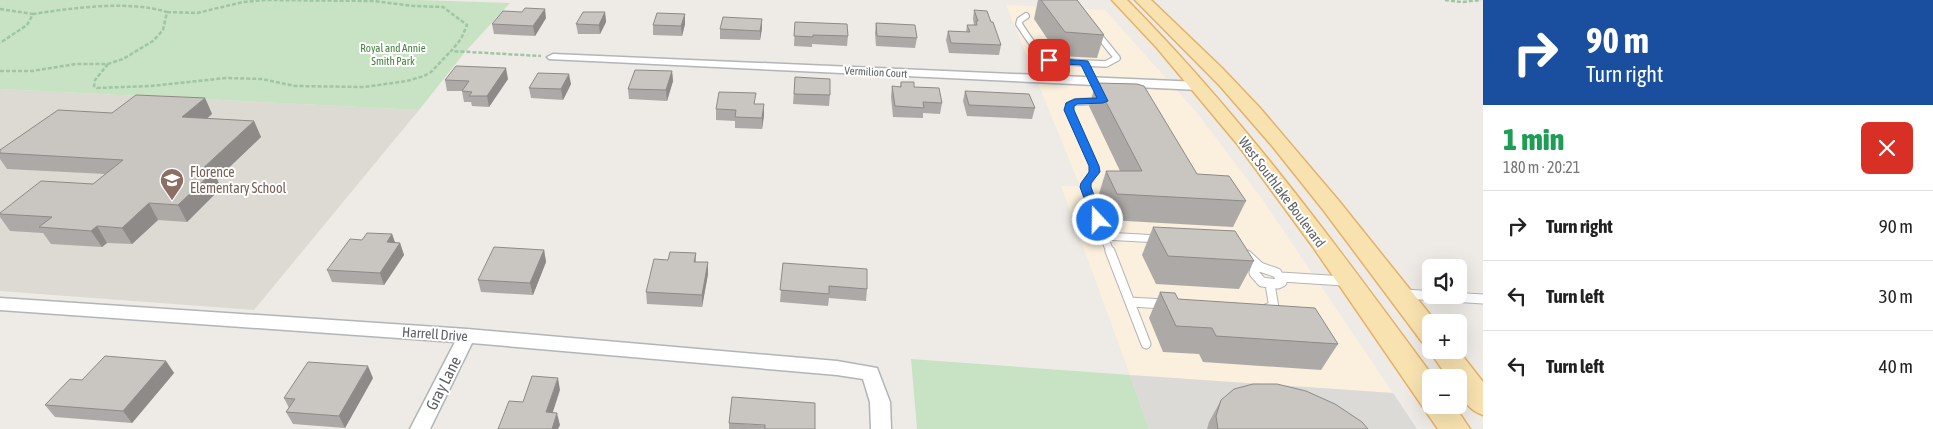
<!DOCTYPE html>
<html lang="en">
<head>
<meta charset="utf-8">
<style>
  :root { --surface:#fff; --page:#f6f6f6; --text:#222; --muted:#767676; --line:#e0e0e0 }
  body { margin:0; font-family:"Asap Condensed",sans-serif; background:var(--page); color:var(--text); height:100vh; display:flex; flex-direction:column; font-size:19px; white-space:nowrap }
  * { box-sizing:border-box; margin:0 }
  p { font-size:16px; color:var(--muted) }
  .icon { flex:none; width:28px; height:28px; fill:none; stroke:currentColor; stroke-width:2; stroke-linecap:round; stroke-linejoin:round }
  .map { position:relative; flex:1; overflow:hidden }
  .side { display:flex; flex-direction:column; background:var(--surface); width:450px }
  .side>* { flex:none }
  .banner { background:#1a4fa0; color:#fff; overflow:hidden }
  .buttons { position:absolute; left:1422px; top:259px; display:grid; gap:10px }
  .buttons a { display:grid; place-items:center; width:45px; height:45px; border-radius:8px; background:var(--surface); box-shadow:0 5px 20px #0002; font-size:25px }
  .pin { position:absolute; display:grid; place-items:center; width:42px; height:42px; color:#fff; margin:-21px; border-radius:10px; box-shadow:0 2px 8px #0006 }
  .me { position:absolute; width:55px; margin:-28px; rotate:339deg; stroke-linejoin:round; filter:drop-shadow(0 0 4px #0008) }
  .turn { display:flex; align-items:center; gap:18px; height:105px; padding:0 20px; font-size:22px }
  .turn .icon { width:65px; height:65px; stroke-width:2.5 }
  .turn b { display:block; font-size:35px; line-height:42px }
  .round { display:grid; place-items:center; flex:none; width:52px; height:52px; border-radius:8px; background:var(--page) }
  .head { display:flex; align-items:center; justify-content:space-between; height:85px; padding:0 20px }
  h1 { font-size:30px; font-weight:800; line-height:38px; color:#1e9e55 }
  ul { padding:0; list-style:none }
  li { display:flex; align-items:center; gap:15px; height:70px; padding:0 20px; border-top:1px solid var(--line) }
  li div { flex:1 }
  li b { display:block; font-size:19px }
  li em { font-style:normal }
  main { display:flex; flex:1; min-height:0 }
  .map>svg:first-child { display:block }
</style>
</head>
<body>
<main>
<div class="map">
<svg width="1483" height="429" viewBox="0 0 1483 429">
  <rect width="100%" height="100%" fill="#eeeae5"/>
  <path fill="#fbf0dd" d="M 1006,5 L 1105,10 L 1198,114 L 1262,199 L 1393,393 L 1130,375 L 1061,186 L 1080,186 Z"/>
  <path fill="#dcdad7" d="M 1130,375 L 1393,393 L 1417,429 L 1149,429 Z"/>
  <path fill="#dddad3" d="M 0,89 L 419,110 L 254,310 L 0,291 Z"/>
  <path fill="#c8e3c3" d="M 0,0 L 420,0 L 510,3 L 465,52 L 419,110 L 0,89 Z
    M 911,359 L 1130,375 L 1149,429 L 917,429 Z"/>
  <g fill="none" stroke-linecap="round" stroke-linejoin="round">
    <g stroke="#b2b5b8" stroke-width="8">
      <path id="service-far2" d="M 1026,16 L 1020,20 L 1019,24 C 1041,58 1044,61 1085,63
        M 1095,85 L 1085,63 L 1106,64 L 1117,58 L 1096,32
        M 1070,112 L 1069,105 L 1075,102 L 1101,101"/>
    </g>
    <g stroke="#b2b5b8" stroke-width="9">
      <path id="service-far1" d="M 1069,111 L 1094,166 L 1094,172 L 1085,187 L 1104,236 L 1159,239
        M 1104,236 L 1110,252"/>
    </g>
    <g stroke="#b2b5b8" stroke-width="11">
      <path id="service" d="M 1110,251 L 1146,344
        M 1247,255 L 1260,267
        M 1260,267 L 1277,273 L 1282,282 L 1278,284 L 1262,282 L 1254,273 L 1255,269 Z
        M 1281,277 L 1344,281
        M 1405,294 L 1483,299
        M 1130,302 L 1164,304
        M 1268,308 L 1274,308 L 1270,284"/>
    </g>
    <g stroke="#b2b5b8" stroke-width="3">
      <path id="minor" d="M 553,54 L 1199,82 L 1205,86 L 1199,90 L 549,59 L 547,57 Z
        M 0,298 L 467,329 L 837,361 L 877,368 L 890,402 L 891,429 L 871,429 L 870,402 L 863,379 L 837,375 L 472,343 L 430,429 L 410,429 L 455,342 L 0,310 Z"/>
    </g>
    <g stroke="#e5b166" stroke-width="3">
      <path id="primary" d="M 1112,0 L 1127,0 C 1242,116 1337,246 1434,378 L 1431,378 L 1431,405 L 1454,405 L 1470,429 L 1438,429 L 1313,247 L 1238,145 L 1157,48 Z
        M 1135,0 L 1151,0 L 1222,68 L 1260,108 L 1339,201 L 1436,322 L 1431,322 L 1431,345 L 1422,342 L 1324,211 L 1273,147 L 1220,86 Z
        M 1431,347 L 1431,350 L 1458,350 L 1483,382 L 1483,415 C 1466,409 1459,395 1459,378 L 1448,378 L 1429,350 Z"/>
    </g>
    <path stroke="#9fc6a4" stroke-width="2.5" stroke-dasharray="4 2" stroke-linecap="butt" d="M 1445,0 L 1462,2 L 1481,0
      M 0,9 L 33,14 L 27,25 L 0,43
      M 167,12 L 197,13 L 243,2 L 265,0 L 374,1 L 414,6 L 443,7 L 467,25 L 461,39 L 451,51 L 541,56
      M 108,64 L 95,80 L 94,86 L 97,88 L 151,86 L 226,78 L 262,79 L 295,86 L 364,87 L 407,81 L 424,76 L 431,72 L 451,51
      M 0,71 L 32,71 L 76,64 L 108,64 L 123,59 L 153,41 L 163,30 L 167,12 C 128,0 73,8 33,14"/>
    <use href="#service-far2" stroke="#fff" stroke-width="5.5"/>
    <use href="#service-far1" stroke="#fff" stroke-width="7"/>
    <use href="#service" stroke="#fff" stroke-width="9"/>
    <use href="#minor" fill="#fff" fill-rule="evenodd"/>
    <use href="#primary" fill="#f8e2b0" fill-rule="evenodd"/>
  </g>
  <path fill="#ada9a6" d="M 1038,0 L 1077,0 L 1104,35 L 1097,58 L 1059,56 L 1034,19 Z
    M 974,10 L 991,22 L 1001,45 L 999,55 L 949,53 L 946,40 L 948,31 L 966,32 L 967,25 L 974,25 L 973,19 Z
    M 605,12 L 606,22 L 600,34 L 578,34 L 576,24 Z
    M 685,14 L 685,24 L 682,36 L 653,35 L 653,25 Z
    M 546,18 L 535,36 L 494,34 L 492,24 Z
    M 795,22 L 848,36 L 847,46 L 812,44 L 812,47 L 794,46 Z
    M 876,23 L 917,38 L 915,48 L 876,46 L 875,33 Z
    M 762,28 L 760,40 L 720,39 L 720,29 Z
    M 672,71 L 673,81 L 667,101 L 629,99 L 628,89 Z
    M 795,77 L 830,95 L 829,106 L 793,104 Z
    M 508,79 L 489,107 L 472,106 L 471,102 L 464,102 L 462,91 L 447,91 L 445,80 Z
    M 901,82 L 914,87 L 942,103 L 940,114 L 923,113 L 923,118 L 893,117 L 891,97 L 892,86 L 900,87 Z
    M 1096,83 L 1197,174 L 1246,201 L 1233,227 L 1108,220 L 1098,197 L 1106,171 L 1120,171 L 1089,106 Z
    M 571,84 L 563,100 L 531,98 L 529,88 Z
    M 965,91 L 1035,108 L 1032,119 L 967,116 L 963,101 Z
    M 205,98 L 212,114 L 206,119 L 254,121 L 261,137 L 217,179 L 221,188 L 187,222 L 158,220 L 132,244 L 107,243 L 102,247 L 51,244 L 43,233 L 10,231 L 0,217 L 0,213 L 93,184 L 105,174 L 7,169 L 0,159 L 0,150 L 112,113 Z
    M 756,104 L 764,115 L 762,129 L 735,128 L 735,121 L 716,120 L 716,109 Z
    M 1153,227 L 1254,261 L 1239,289 L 1156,284 L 1142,255 Z
    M 392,234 L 395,242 L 400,243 L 404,255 L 384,285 L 332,282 L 327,270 Z
    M 544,250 L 546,262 L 533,295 L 481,292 L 478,280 Z
    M 696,253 L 696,262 L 708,262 L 708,274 L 702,307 L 647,304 L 646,292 L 668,260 Z
    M 783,263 L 867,289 L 866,301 L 829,298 L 828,306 L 780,302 Z
    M 1160,292 L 1178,299 L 1338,344 L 1321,370 L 1203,362 L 1199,354 L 1163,352 L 1149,318 Z
    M 166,361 L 174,373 L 132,423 L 55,417 L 45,405 Z
    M 373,378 L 345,428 L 293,424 L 286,412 L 289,408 L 284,398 Z
    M 1221,400 L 1368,429 L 1207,429 L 1209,422 Z
    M 729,423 L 815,429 L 729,429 Z"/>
  <path fill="#8d8a87" d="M 545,9 L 546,18 L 535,36 L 533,26 Z
    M 605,12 L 606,22 L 600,34 L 599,25 Z
    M 685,14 L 685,24 L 682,36 L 681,26 Z
    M 762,19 L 762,28 L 760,40 L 760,31 Z
    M 506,68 L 508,79 L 489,107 L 487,96 Z
    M 672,71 L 673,81 L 667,101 L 666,90 Z
    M 569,74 L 571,84 L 563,100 L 561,89 Z
    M 205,98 L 212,114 L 190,133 L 182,117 Z
    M 764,104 L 764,115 L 762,129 L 762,118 Z
    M 254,121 L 261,137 L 217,179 L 221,188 L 187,222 L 178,205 L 200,171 Z
    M 149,203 L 158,220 L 132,244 L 122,228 Z
    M 97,226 L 107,243 L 102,247 L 91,231 Z
    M 392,234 L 396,246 L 387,242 Z
    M 400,243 L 404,255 L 384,285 L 380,273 Z
    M 544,250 L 546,262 L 533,295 L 530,283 Z
    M 708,262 L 708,274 L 702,307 L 702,295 Z
    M 166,361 L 174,373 L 132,423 L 123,411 Z
    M 368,366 L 373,378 L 345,428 L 339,416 Z
    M 558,378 L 560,390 L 549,424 L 546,412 Z
    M 557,413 L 560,425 L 558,429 L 552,429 Z"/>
  <path fill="#c9c5c1" stroke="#8d8a87" d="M 1041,0 L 1077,0 L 1104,35 L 1065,32 Z
    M 525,8 L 545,9 L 533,26 L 492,24 L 503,11 L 522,12 Z
    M 974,10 L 987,11 L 991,22 L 993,22 L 1001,45 L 951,43 L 948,31 L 970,32 L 967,25 L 977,25 L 976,21 L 978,21 Z
    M 583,12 L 605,12 L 599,25 L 576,24 Z
    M 657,13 L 685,14 L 681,26 L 653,25 Z
    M 723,17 L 762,19 L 760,31 L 720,29 Z
    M 795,22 L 847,24 L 848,36 L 813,35 L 813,37 L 794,36 Z
    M 876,23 L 915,25 L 917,38 L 877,36 Z
    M 456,66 L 506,68 L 487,96 L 469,96 L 472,92 L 462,91 L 469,81 L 445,80 Z
    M 635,70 L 672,71 L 666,90 L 628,89 Z
    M 538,73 L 569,74 L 561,89 L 529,88 Z
    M 795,77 L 830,79 L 830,95 L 794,94 Z
    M 901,82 L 914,82 L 914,87 L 939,88 L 942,103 L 923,102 L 924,108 L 895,106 L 892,86 L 901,87 Z
    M 1096,83 L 1137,84 L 1144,86 L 1197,174 L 1229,176 L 1246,201 L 1117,194 L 1106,171 L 1142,171 Z
    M 965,91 L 1029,94 L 1035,108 L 969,105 Z
    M 719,92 L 756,93 L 754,104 L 764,104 L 762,118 L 735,117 L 736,110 L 716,109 Z
    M 136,95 L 205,98 L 182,117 L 254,121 L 200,171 L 213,172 L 178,205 L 149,203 L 122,228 L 97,226 L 91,231 L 39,227 L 52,217 L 0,214 L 0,213 L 41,181 L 93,184 L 123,160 L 0,153 L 0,150 L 58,110 L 112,113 Z
    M 1153,227 L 1235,231 L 1254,261 L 1168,256 Z
    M 367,233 L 392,234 L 387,242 L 400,243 L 380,273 L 327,270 L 350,239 L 362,240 Z
    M 494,247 L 544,250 L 530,283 L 478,280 Z
    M 670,252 L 696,253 L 694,262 L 708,262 L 702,295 L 646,292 L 654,259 L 668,260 Z
    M 783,263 L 867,269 L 867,289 L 829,286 L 829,294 L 780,290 Z
    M 1160,292 L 1175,293 L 1178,299 L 1315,308 L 1338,344 L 1216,336 L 1212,328 L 1176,326 Z
    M 105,356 L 166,361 L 123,411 L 45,405 L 70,379 L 82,380 Z
    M 308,362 L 368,366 L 339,416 L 286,412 L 295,399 L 284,398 Z
    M 532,376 L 558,378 L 546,412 L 557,413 L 552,429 L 498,429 L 509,401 L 523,402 Z
    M 1253,384 L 1277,384 L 1306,391 L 1335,404 L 1362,422 L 1368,429 L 1218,429 L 1216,416 L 1221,400 L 1234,389 Z
    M 732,397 L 815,403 L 815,429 L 765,429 L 765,425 L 729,423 Z"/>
  <path fill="#1a73e8" stroke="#114b97" d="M 1046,58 L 1088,61 L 1108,101 L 1103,103 L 1077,104 L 1074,106 L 1074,110 L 1099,166 L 1100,172 L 1091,183 L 1091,187 L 1103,220 L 1102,222 L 1098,223 L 1092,220 L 1080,187 L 1081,183 L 1089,172 L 1089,166 L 1064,110 L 1066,103 L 1075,99 L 1097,98 L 1081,65 L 1049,63 L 1045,60 Z"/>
  <defs>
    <g id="school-pin" transform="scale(1.25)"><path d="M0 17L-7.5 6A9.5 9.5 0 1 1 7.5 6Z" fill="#8d6e63" stroke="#fff"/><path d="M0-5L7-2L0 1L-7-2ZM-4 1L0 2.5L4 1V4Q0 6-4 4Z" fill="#fff"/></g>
  </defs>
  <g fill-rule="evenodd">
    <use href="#school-pin" x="172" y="180"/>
  </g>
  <g text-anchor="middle" stroke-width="4" stroke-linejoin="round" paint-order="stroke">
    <g font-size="11" fill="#43823d" stroke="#fff">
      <text x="393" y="52">Royal and Annie<tspan x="393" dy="13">Smith Park</tspan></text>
    </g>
    <g font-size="11" fill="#5d6164" stroke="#fff">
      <text transform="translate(876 72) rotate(3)" y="4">Vermilion Court</text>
    </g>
    <g font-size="14" fill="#785e54" stroke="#fff" text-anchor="start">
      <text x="190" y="177">Florence<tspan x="190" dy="16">Elementary School</tspan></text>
    </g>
    <g font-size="14" fill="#5d6164" stroke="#fff">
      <text transform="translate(1282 192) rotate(53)" y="5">West Southlake Boulevard</text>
      <text transform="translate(435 334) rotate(4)" y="5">Harrell Drive</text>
    </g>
    <g font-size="16" fill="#5d6164" stroke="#fff">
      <text transform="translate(443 383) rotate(-63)" y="6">Gray Lane</text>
    </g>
  </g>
</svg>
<div class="buttons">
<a><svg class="icon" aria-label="sound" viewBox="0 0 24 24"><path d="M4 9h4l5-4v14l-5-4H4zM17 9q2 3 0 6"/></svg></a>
<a>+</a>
<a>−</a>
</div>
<div class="pin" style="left:1049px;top:60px;background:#d93025"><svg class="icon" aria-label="arrive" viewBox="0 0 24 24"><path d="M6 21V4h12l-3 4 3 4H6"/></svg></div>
<svg class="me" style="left:1098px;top:220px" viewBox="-20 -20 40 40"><circle r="17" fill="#1a73e8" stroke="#fff" stroke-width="3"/><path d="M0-11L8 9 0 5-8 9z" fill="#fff"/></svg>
</div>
<section class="side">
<div class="banner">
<div class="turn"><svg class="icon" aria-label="right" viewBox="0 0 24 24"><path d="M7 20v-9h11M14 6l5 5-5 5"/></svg><div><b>90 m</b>Turn right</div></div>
</div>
<div class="head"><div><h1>1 min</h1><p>180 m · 20:21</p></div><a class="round" style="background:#d93025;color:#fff"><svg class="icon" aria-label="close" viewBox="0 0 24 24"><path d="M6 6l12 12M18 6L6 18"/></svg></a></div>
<ul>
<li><svg class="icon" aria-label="right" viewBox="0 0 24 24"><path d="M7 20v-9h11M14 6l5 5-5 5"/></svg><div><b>Turn right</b></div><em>90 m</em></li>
<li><svg class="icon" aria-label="left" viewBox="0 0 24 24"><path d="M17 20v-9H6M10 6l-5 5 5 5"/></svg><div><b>Turn left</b></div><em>30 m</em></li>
<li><svg class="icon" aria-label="left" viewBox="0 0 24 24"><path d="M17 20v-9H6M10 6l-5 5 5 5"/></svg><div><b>Turn left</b></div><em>40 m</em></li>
</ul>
</section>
</main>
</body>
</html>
